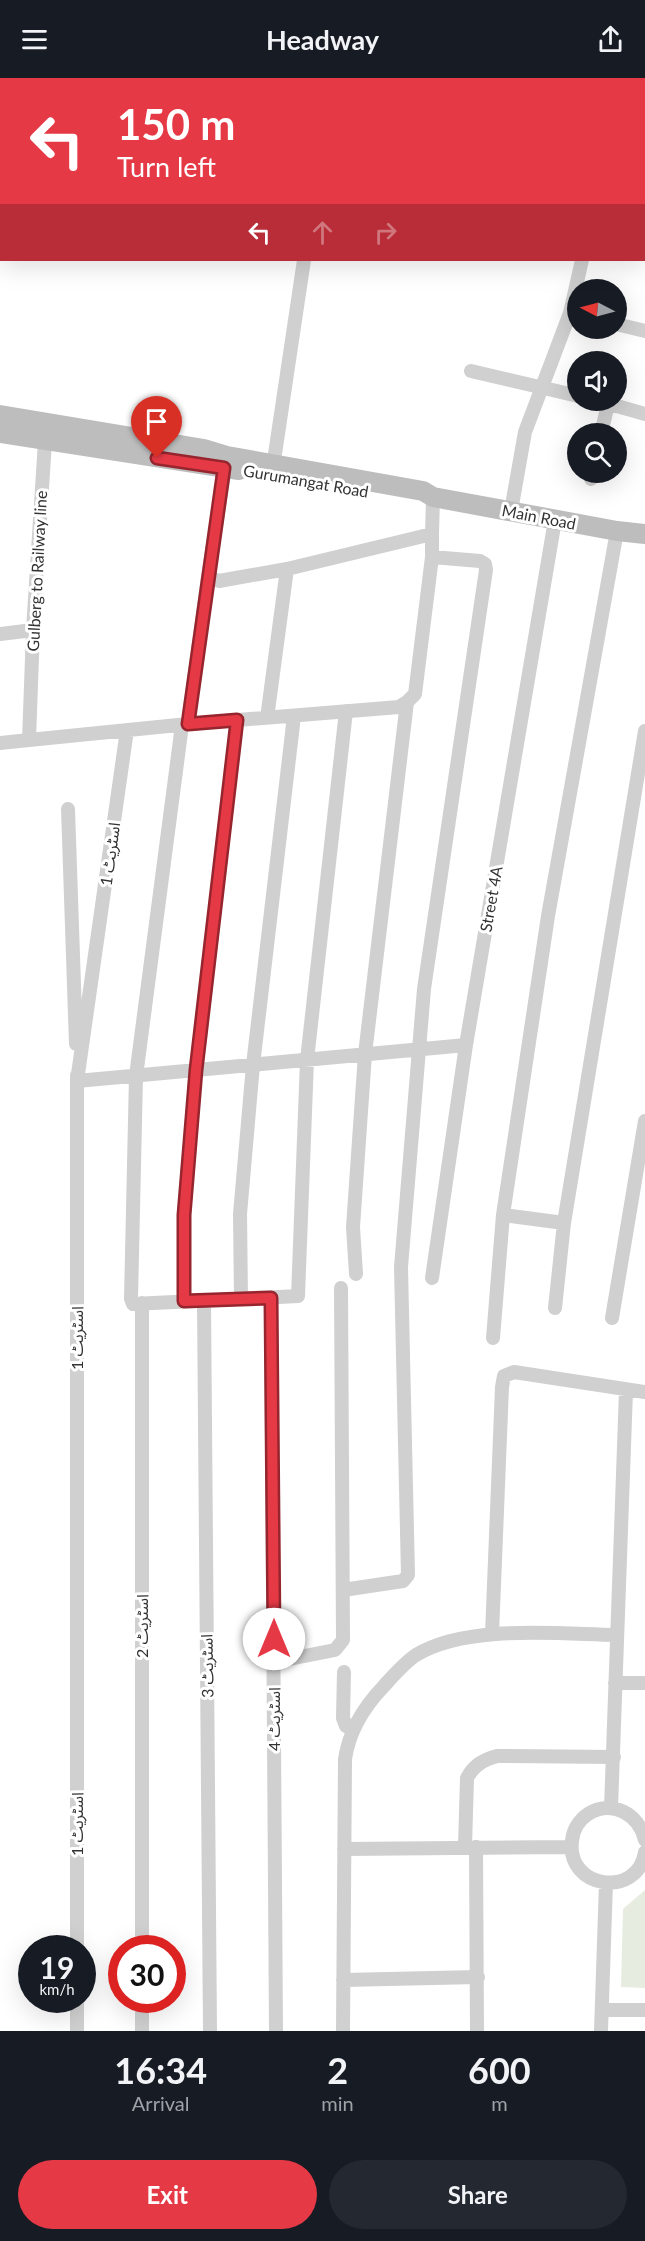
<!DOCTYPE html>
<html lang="en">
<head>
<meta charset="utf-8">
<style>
  :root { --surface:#171b24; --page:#242831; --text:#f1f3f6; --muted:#9ea1a6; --accent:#e63946 }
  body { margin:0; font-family:Lato,"Noto Sans Arabic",sans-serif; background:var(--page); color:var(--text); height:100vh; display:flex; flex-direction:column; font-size:22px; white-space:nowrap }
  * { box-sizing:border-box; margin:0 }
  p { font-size:20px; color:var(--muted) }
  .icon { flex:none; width:33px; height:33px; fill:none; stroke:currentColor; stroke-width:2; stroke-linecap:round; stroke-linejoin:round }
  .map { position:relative; height:1953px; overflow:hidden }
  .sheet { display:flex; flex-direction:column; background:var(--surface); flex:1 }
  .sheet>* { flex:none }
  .guide { position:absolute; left:0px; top:0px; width:645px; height:183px; box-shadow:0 6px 24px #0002; background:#e63946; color:#fff; overflow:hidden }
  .needle { width:39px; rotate:276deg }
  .fabs { position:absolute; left:567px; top:201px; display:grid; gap:12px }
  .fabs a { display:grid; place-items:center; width:60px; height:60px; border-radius:50%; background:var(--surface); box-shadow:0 6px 24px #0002; font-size:30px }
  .speed { position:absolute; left:18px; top:1857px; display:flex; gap:12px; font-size:30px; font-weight:700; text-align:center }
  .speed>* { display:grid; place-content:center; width:78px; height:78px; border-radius:50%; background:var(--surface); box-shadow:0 6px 24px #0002; line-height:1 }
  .speed small { font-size:15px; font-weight:400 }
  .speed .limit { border:9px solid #d22; background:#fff; color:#111 }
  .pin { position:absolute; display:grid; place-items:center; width:51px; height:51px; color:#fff; margin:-62px -26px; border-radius:50% 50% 50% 0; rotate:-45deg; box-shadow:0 0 6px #0007 }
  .pin .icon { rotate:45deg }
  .me { position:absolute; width:66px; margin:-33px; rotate:0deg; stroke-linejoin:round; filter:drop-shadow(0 0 4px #0008) }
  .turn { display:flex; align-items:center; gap:21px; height:126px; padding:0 18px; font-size:27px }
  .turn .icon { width:78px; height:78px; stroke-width:2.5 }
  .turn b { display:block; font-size:42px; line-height:51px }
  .lanes { display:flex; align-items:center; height:57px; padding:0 18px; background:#0003; justify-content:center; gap:30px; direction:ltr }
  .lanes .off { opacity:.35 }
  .eta { display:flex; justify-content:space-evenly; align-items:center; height:102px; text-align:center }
  .eta b { font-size:36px; font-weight:700; line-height:42px }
  .cta { display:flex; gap:12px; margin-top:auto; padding:12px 18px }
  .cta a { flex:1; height:69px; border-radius:36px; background:var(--accent); color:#fff; font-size:24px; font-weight:700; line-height:69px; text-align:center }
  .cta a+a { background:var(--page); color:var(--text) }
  header { display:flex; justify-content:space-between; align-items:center; height:78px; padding:0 18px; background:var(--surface); font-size:27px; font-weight:700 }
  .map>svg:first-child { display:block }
</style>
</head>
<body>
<header><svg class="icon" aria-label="menu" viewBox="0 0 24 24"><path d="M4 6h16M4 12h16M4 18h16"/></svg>Headway<svg class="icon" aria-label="share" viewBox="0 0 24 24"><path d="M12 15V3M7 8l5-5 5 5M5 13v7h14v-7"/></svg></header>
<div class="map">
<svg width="645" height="1953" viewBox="0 0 645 1953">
  <rect width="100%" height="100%" fill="#fff"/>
  <path fill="#e6ecdf" d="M 645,1812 L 645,1910 L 621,1909 L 623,1831 Z"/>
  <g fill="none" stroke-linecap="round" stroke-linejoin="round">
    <path stroke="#d0d0d0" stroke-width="14" d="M 517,2 L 517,0
      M 608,2 L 608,0
      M 0,10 L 2,10
      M 0,91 L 2,91
      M 644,161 L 645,161
      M 616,246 L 645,253
      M 471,293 L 578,318
      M 596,322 L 645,336
      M 601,356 L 608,326
      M 272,396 L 304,182
      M 591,401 L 592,394
      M 511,433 L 525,354 L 570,235 L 582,182
      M 208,499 L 226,383
      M 0,556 L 33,552
      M 267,640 L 287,491
      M 188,646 L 399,629 L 407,624 L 415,616 L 432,479 L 432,456
      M 182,647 L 136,998 L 131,1221 L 133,1226 L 298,1218 L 307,982 L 346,633
      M 29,662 L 188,646 L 208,499 L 219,503 L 287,491 L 432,456 L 433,419
      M 0,665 L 29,662 L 33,552 L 45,363 L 47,354
      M 68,731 L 76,966
      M 77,997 L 77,1003 L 466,967
      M 503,1137 L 564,1145
      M 356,1196 L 353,1149 L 365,976 L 407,624
      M 432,1200 L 466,967 L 555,442
      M 271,1220 L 276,1953
      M 241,1221 L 240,1136 L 253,987 L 294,638
      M 184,1223 L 184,1137 L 196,992 L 237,642
      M 204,1223 L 210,1953
      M 142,1225 L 142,1870
      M 555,1230 L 564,1145 L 645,653
      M 612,1240 L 645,1043
      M 493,1260 L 503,1137 L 548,838 L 617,453
      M 343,1512 L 403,1503 L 408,1497 L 401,1189 L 424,911 L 486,492 L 485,486 L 480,483 L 432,479
      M 492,1556 L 502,1309 L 504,1298 L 514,1294 L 645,1314
      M 274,1584 L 335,1572 L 343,1562 L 341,1210
      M 344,1594 L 343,1640 L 346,1648 L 353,1652
      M 615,1605 L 645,1605
      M 611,1730 L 626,1313
      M 645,1762 C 639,1736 612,1721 588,1736 C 579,1742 573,1752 572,1763 C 566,1811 638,1821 645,1774
      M 465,1769 L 467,1700 C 474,1687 483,1682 497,1678 L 614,1679
      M 476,1769 L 477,1953
      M 344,1771 L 571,1769
      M 77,1870 L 77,1003 L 127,652
      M 343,1902 L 478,1899
      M 77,1922 L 77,1953
      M 142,1922 L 142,1953
      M 603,1932 L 645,1932
      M 343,1953 L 345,1681 C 349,1654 364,1629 383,1609 C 393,1598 404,1585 416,1577 C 467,1546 558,1556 616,1557
      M 601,1953 L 606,1805"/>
    <path stroke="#bdbdbd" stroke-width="20" d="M 265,0 L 272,2
      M 644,80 L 645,80
      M 0,337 L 204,371 L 227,378 L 423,413 L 433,419 L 617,453 L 645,456
      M 0,355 L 239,392"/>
    <g stroke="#888" stroke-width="7">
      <path id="rail" d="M 50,0 L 59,2
        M 124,0 L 133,2
        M 644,96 L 645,96
        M 644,108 L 645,108"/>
    </g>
    <use href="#rail" stroke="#fff" stroke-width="4.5" stroke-dasharray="14" stroke-linecap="butt"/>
  </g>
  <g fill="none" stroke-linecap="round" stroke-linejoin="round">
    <g stroke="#96252e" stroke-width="15">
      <path id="route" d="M 157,380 L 224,390 L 188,646 L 237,642 L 196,992 L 184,1137 L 184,1223 L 271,1220 L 274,1561"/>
    </g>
    <use href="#route" stroke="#e63946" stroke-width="10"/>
  </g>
  <g text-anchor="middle" stroke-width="6" stroke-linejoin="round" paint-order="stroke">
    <g font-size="16" fill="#333" stroke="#fff">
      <text transform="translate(306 403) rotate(10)" y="6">Gurumangat Road</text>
      <text transform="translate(539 439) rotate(11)" y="6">Main Road</text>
      <text transform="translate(37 493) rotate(-87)" y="6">Gulberg to Railway line</text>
      <text transform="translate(110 776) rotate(-82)" y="6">اسٹریٹ 1</text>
      <text transform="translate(491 821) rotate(-80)" y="6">Street 4A</text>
      <text transform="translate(77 1260) rotate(-90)" y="6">اسٹریٹ 1</text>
      <text transform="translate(142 1548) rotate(-90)" y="6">اسٹریٹ 2</text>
      <text transform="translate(207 1588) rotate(-91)" y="6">اسٹریٹ 3</text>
      <text transform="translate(274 1641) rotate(-90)" y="6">اسٹریٹ 4</text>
      <text transform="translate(77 1746) rotate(-90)" y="6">اسٹریٹ 1</text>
    </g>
  </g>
</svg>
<div class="fabs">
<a><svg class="needle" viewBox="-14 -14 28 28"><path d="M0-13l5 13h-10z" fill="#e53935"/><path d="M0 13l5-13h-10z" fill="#9ea1a6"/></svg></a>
<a><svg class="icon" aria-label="sound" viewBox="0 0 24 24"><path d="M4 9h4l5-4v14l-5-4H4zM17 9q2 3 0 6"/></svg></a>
<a><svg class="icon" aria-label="search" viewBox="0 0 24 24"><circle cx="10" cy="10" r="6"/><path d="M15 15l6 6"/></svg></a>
</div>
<div class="speed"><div>19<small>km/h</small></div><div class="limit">30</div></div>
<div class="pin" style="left:157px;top:380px;background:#d93025"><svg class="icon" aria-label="arrive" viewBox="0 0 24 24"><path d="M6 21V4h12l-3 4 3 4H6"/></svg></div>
<svg class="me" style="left:274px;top:1561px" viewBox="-20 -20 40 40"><circle r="19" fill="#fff"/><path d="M0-13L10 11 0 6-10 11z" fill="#e63946"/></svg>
<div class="guide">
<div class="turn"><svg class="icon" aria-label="left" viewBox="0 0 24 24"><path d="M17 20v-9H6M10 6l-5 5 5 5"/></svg><div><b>150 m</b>Turn left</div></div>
<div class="lanes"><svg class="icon" aria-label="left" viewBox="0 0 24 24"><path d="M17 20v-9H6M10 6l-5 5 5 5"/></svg><svg class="icon off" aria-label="ahead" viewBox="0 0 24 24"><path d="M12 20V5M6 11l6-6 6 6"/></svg><svg class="icon off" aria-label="right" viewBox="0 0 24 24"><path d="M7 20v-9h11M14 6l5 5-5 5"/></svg></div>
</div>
</div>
<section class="sheet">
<div class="eta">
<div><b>16:34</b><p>Arrival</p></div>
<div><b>2</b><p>min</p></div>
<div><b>600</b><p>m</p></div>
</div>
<div class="cta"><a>Exit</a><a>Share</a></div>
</section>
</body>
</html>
